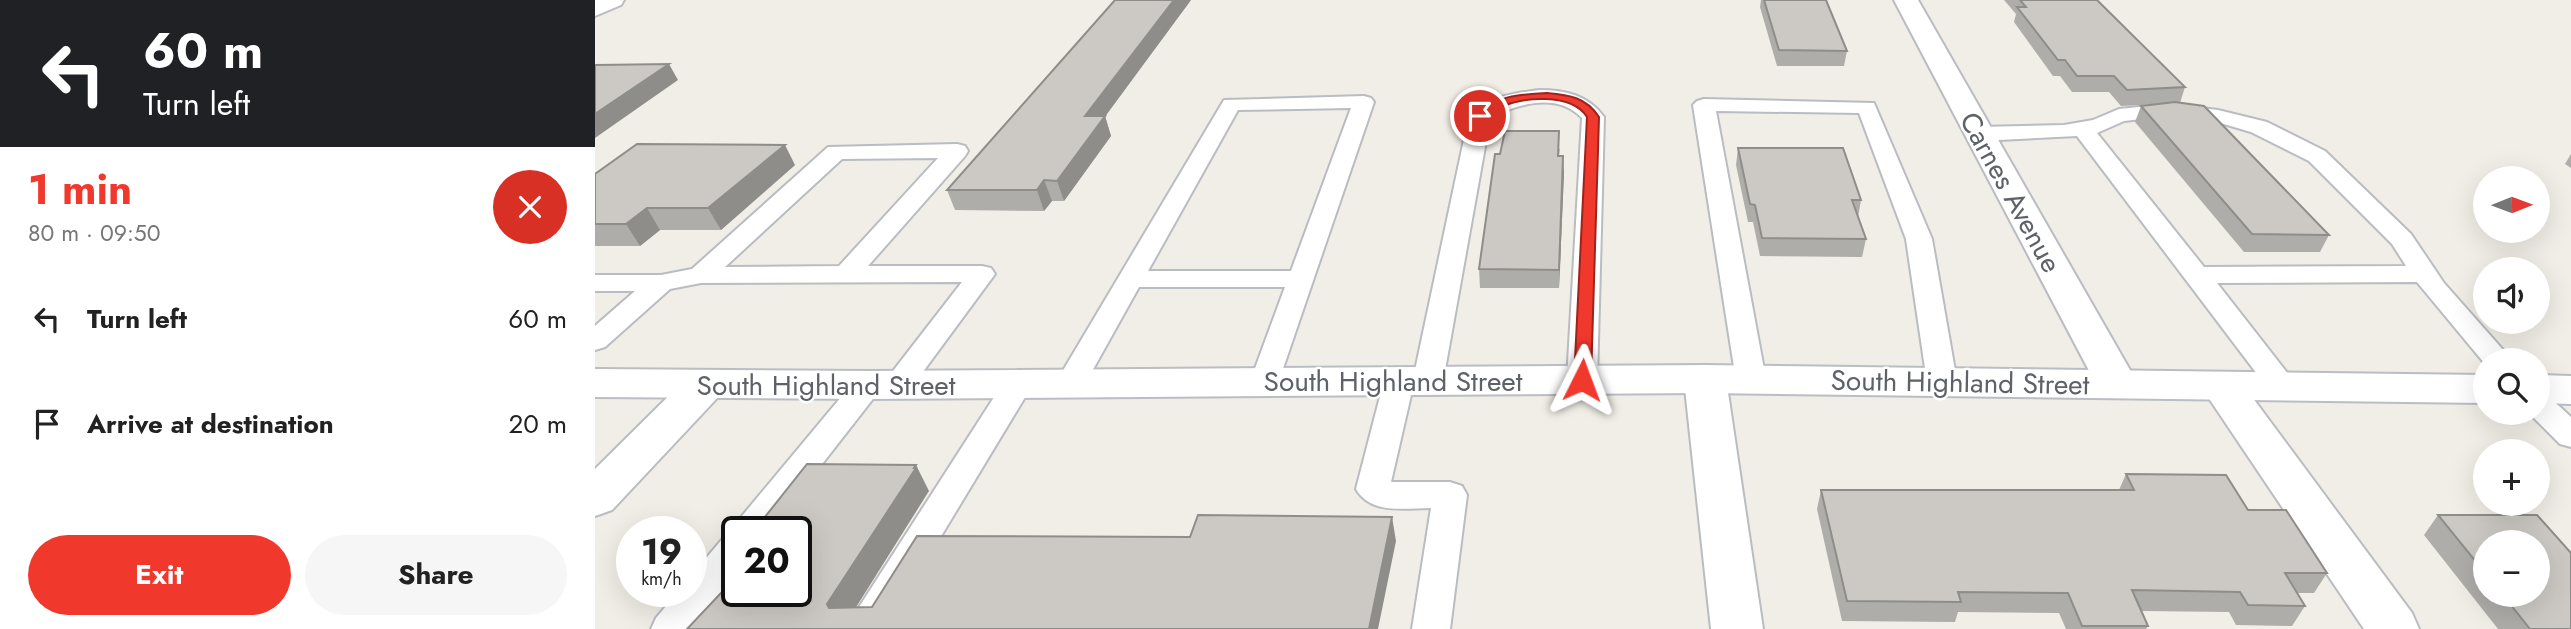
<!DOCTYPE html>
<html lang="en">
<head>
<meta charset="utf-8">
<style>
  :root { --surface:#fff; --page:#f6f6f6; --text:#222; --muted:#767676; --accent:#f1382d }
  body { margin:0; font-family:Jost,sans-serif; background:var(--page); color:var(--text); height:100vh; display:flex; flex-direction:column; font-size:26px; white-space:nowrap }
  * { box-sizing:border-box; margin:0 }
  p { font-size:23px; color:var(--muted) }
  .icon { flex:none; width:38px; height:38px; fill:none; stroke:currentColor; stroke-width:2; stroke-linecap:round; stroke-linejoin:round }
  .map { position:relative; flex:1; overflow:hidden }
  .sheet { display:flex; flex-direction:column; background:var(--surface); width:595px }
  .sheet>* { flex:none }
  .top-card { background:#202124; color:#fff; overflow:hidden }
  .needle { width:46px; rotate:89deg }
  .controls { position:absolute; left:1878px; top:166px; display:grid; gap:14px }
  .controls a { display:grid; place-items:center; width:77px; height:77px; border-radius:50%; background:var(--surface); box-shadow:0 7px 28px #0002; font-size:35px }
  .speed { position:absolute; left:21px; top:516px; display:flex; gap:14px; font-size:35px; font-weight:700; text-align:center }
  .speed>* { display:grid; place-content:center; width:91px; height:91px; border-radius:50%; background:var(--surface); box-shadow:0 7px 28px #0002; line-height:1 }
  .speed small { font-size:18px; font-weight:400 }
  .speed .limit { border:4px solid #111; border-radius:10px; background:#fff; color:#111 }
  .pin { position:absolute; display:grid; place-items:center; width:60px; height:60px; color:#fff; margin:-30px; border:4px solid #fff; border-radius:50%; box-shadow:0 2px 7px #0007 }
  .me { position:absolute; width:77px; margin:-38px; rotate:3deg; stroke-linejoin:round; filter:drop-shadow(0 0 5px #0008) }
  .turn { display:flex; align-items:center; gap:24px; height:147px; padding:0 28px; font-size:32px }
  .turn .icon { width:91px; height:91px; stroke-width:2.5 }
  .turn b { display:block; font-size:49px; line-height:60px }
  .round { display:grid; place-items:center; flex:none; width:74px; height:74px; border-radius:37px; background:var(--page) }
  .summary { display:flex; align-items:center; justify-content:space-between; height:119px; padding:0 28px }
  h1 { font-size:42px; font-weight:700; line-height:52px; color:var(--accent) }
  .button { display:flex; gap:14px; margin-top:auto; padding:14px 28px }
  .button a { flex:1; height:80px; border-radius:42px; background:var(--accent); color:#fff; font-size:28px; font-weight:700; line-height:80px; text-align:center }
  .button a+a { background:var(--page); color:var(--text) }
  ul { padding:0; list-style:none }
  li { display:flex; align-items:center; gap:21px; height:105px; padding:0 28px }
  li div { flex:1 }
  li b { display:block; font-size:26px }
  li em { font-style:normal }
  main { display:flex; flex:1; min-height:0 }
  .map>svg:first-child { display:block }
</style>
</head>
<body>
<main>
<section class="sheet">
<div class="top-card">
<div class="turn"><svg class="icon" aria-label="left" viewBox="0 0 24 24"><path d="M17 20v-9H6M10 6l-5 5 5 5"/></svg><div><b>60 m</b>Turn left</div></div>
</div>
<div class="summary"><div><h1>1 min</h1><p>80 m · 09:50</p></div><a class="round" style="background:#d93025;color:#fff"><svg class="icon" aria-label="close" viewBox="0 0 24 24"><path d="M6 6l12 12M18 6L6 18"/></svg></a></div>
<ul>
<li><svg class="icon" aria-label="left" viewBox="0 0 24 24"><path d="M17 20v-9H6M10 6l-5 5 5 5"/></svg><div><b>Turn left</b></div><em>60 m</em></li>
<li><svg class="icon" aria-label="arrive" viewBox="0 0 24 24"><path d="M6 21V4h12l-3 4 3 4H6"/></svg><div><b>Arrive at destination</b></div><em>20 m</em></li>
</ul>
<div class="button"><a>Exit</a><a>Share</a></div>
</section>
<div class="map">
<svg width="1976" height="629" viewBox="0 0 1976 629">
  <rect width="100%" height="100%" fill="#f1eee7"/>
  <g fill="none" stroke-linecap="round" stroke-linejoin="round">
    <g stroke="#b9bcc1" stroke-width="4">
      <path id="service" d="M 944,90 C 970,90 993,95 1009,117 L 1002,380 L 998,387 L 987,390 L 976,387 L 972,380 L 987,118 C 963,92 922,103 895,119 L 848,381 L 844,388 L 833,391 L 822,388 L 819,382 L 796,482 L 855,482 L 867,486 L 872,495 L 855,629 L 817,629 L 836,508 C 810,508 776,515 761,489 L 789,381 L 793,374 L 804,371 L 815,374 L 818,380 L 874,116 C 888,97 922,93 944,90 Z
        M 769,96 L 776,98 L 779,102 L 681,389 L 670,392 L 659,389 L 655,382 L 690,287 L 544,287 L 486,391 L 475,394 L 464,391 L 460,384 L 629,100 ZM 756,108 L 696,271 L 553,271 L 643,110 Z
        M 1109,99 L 1279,103 L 1337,239 L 1362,382 L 1358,389 L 1347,392 L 1336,389 L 1332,382 L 1311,239 L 1264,113 L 1121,111 L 1171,380 L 1167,387 L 1156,390 L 1145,387 L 1141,380 L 1098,105 L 1102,101 Z
        M 1574,104 L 1623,110 L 1672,122 L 1730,151 L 1816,234 L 1849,283 L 1917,360 L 1890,360 L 1890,364 L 1822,282 L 1622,283 L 1704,388 L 1700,395 L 1689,398 L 1678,395 L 1482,136 L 1384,141 L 1376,139 L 1373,134 L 1376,129 L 1384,127 L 1469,125 L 1498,120 L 1524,109 ZM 1574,116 L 1622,122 L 1656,132 L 1714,161 L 1797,244 L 1811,266 L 1609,267 L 1502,133 L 1529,121 Z
        M 362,144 L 370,146 L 373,151 L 370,156 L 273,266 L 387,266 L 396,268 L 400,274 L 313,392 L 302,395 L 291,392 L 288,386 L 174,532 L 142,532 L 142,573 L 98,629 L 56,629 L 61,618 L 83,592 L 96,592 L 96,576 L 129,537 L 138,534 L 142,522 L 262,378 L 273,375 L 284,378 L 288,384 L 367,282 L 106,283 L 75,289 L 10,347 L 0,350 L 0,326 L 40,291 L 0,291 L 0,275 L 66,275 L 97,269 L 233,147 ZM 343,158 L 244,266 L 130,267 L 247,159 Z
        M 423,374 L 434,377 L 438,384 L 290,629 L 250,629 L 412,377 Z
        M 1942,393 L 1953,396 L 1976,417 L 1976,447 L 1965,444 L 1934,413 L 1942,413 Z"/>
    </g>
    <g stroke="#b9bcc1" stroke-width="4">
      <path id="minor" d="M 0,0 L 29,0 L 26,5 L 0,16 Z
        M 1299,0 L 1323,0 L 1543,384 L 1537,394 L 1522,398 L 1507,394 L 1501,384 Z
        M 1110,365 L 1125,369 L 1131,379 L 1168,629 L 1116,629 L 1089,379 L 1095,369 Z
        M 110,371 L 125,375 L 131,385 L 125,395 L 17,510 L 0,516 L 0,469 L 95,375 Z
        M 1628,374 L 1643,378 L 1817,613 L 1824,629 L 1769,629 L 1607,388 L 1613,378 Z"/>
    </g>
    <g stroke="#babdc3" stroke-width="4">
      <path id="secondary" d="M 1110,365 L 1890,375 L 1890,403 L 1110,393 L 273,399 L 0,397 L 0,369 L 273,371 Z
        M 1942,375 L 1976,376 L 1976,404 L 1942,403 Z"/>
    </g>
    <use href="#service" fill="#fff" fill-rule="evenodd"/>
    <use href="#minor" fill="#fff" fill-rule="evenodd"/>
    <use href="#secondary" fill="#fff" fill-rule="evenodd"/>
  </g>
  <path fill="#afada9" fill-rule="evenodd" d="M 596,0 L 510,116 L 516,136 L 469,201 L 457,201 L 449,211 L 360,210 L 352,190 Z
    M 1166,0 L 1231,0 L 1252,51 L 1249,66 L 1182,66 L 1165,7 Z
    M 1409,0 L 1502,0 L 1590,87 L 1585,103 L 1734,235 L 1725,252 L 1649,252 L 1540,122 L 1546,106 L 1570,104 L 1526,106 L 1514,92 L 1477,92 L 1465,76 L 1458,76 L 1419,22 L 1421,14 Z
    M 965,148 L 964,156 L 969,173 L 964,288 L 885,288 L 884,269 Z
    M 1143,148 L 1266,200 L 1263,217 L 1271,239 L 1267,257 L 1165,256 L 1158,222 L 1153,222 L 1141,165 Z
    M 1976,154 L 1976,168 L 1970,164 Z
    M 200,165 L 126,230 L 65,230 L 45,246 L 0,246 L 0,174 Z
    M 1531,474 L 1653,510 L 1732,573 L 1719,593 L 1702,593 L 1710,606 L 1697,626 L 1641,625 L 1634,612 L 1546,611 L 1553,626 L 1551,629 L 1471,629 L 1464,613 L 1363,612 L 1360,622 L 1247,621 L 1222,509 L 1226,490 L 1524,490 Z
    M 1843,515 L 1942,515 L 1976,553 L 1976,629 L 1903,629 L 1829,535 ZM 1890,542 L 1942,542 L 1942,595 L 1890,595 Z
    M 142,553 L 142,572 L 134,562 Z"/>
  <path fill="#8f8d89" d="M 579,0 L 596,0 L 498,133 L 510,116 L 516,136 L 469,201 L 462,181 L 490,116 Z
    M 74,64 L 83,80 L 0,138 L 0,114 Z
    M 190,145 L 200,165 L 126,230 L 113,208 Z
    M 968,156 L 969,173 L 964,288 L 964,270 Z
    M 449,180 L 457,201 L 449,211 L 442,190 Z
    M 52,208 L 65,230 L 45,246 L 31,224 Z
    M 321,465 L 334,491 L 248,628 L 232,604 Z
    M 797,517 L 801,541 L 783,629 L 774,629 Z"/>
  <path fill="#ccc9c4" stroke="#8f8d89" stroke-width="2" d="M 520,0 L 579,0 L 490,116 L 510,116 L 462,181 L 449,180 L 442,190 L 352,190 Z
    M 1169,0 L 1231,0 L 1252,51 L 1184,50 Z
    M 1425,0 L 1502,0 L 1590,87 L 1532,90 L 1519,76 L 1482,76 L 1470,60 L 1463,60 L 1422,7 L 1431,7 Z
    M 74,64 L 0,114 L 0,65 Z
    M 1580,102 L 1609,106 L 1734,235 L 1657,234 L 1546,106 Z
    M 910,131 L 964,131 L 963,156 L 968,156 L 964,270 L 884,269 L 900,154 L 905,154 Z
    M 42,144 L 190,145 L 113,208 L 52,208 L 31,224 L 0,224 L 0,174 Z
    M 1143,148 L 1248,148 L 1266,200 L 1257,200 L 1271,239 L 1167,238 L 1160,205 L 1155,204 Z
    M 212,464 L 321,465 L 319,468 L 321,468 L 232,604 L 234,608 L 277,607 L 322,536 L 595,537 L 603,515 L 797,517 L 774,629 L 92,629 L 142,576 L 142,592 L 201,592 L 201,532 L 158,532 Z
    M 1531,474 L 1631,475 L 1653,510 L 1691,510 L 1732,573 L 1690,573 L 1710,606 L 1653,605 L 1645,592 L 1537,590 L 1553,626 L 1487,626 L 1473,593 L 1363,592 L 1366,602 L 1252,601 L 1226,490 L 1539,490 Z
    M 1843,515 L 1942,515 L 1976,553 L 1976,629 L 1935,629 L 1908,595 L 1942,595 L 1942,542 L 1890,542 L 1890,573 Z
    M 142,553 L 142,562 L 134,562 Z"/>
  <path fill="#f1382d" stroke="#9d241d" stroke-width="2" d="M 952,93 C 974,95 991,97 1004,117 L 996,380 L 987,386 L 979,380 L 992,117 C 977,93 927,96 904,108 C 897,111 892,117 885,119 L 879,116 C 898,96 926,94 952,93 Z"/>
  <g text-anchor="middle" stroke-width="5" stroke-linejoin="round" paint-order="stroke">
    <g font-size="28" fill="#5e6268" stroke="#fff">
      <text transform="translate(1416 192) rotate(61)" y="10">Carnes Avenue</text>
      <text x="798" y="391">South Highland Street</text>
      <text transform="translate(1365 382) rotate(1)" y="10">South Highland Street</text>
      <text x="231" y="395">South Highland Street</text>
    </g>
  </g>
</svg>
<div class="controls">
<a><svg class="needle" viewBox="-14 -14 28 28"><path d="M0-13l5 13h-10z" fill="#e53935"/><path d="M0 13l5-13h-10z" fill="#767676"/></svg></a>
<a><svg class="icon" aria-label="sound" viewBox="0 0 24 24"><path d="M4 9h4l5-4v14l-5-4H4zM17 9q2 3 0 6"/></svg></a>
<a><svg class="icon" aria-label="search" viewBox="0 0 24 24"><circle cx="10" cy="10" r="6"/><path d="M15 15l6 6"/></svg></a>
<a>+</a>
<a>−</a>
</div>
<div class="speed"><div>19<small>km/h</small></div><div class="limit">20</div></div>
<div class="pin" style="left:885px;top:116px;background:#d93025"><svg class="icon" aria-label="arrive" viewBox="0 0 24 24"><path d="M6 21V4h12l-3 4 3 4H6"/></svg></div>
<svg class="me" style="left:987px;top:380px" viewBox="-20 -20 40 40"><path d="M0-17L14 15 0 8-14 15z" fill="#f1382d" stroke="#fff" stroke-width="4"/></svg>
</div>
</main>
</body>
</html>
